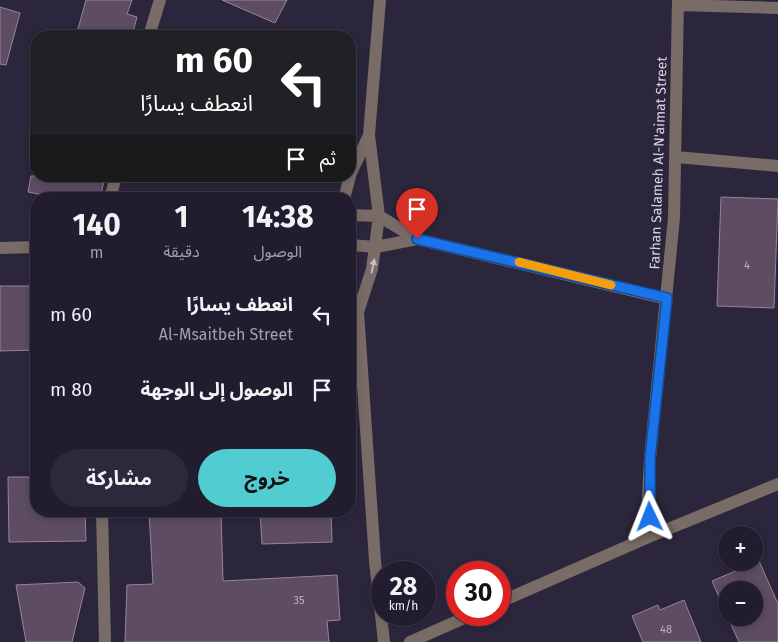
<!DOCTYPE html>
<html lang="ar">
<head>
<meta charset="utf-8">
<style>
  :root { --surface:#211c2e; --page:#2d293a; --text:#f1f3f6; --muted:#a2a1aa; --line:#3e3a4a; --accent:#51ccd1 }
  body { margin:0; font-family:"Fira Sans","Noto Sans Arabic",sans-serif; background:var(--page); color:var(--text); direction:rtl; height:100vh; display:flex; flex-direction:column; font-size:19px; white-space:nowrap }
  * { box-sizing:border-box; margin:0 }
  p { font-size:16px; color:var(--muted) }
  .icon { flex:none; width:28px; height:28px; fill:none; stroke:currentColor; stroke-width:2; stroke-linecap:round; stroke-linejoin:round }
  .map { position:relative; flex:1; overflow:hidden; direction:ltr }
  .drawer { position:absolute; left:30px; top:192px; width:326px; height:325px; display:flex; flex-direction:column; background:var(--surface); border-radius:20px; box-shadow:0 2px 8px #0003,0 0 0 1px var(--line); direction:rtl }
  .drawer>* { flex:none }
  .hud { position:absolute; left:30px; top:30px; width:326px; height:152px; border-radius:20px; box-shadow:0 2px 8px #0003,0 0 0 1px var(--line); direction:rtl; background:#202124; color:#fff; overflow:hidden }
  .buttons { position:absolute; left:718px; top:526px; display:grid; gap:10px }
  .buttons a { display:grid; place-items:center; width:45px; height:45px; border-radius:50%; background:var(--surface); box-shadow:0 2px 8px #0003,0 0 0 1px var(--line); font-size:25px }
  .speed { position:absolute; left:371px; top:561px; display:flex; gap:10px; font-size:25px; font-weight:700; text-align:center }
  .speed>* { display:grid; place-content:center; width:65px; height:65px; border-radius:50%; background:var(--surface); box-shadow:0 2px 8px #0003,0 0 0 1px var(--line); line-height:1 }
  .speed small { font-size:12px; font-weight:400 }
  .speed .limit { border:8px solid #d22; background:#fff; color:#111 }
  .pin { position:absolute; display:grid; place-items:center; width:42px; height:42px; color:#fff; margin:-51px -21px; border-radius:50% 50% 50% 0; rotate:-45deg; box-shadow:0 0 5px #0007 }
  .pin .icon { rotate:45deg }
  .me { position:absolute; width:55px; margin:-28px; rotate:358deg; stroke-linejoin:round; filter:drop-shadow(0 0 4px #0008) }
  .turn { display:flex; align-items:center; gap:18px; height:105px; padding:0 20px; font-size:22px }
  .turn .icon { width:65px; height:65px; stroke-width:2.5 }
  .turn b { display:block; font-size:35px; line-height:42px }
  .then { display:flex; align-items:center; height:48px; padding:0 20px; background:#0003; gap:10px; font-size:19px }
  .eta { display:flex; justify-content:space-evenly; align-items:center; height:85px; text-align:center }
  .eta b { font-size:30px; font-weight:700; line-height:35px }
  .button { display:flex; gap:10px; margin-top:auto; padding:10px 20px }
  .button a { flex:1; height:58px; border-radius:30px; background:var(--accent); color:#111; font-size:20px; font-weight:700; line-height:58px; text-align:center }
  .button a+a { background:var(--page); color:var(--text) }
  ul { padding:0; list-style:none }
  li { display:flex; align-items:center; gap:15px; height:75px; padding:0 20px }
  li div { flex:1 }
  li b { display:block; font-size:19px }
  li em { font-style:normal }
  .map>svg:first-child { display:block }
</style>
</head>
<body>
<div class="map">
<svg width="778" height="642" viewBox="0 0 778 642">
  <rect width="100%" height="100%" fill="#2c263d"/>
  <path fill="#5d4c62" stroke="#97849c" d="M 86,0 L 132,0 L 127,14 L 137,17 L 132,36 L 76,36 Z
    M 222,0 L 287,0 L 275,23 Z
    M 0,7 L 20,13 L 6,65 L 0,64 Z
    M 31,176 L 105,176 L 100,199 L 63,199 L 28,192 Z
    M 721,197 L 778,199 L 774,308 L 717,306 Z
    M 0,286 L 36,286 L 36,350 L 0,351 Z
    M 8,477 L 36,477 L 36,511 L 85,511 L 86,541 L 9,542 Z
    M 149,511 L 221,511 L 223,581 L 337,575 L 340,620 L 327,621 L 329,642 L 125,642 L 127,585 L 153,584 Z
    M 260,511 L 331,511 L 332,542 L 262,544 Z
    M 759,561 L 778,604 L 778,642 L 739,642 L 728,618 L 754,618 L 754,590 L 726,590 L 726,613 L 712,581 Z
    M 78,582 L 85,588 L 72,642 L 26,642 L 16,585 Z
    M 684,600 L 701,642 L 643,642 L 632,616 L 658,605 L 660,610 Z"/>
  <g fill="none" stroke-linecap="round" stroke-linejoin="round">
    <path stroke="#796c67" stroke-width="12" d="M 678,5 L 778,8
      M 149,36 L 160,0
      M 676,157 L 778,166
      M 350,175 L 369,135
      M 110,199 L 116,176
      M 344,199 L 350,176
      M 350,215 L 379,216 L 417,239 L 667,299
      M 350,245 L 376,247 L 417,239
      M 0,248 L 36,247
      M 350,292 L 358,312 L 375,561 L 384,642
      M 358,312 L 372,269 L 379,216 L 369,135 L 380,0
      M 102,511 L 105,642
      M 651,536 L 648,498 L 650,458 L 674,218 L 678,0
      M 500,602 L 651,536 L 778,484
      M 410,642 L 471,615"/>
  </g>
  <defs><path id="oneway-solid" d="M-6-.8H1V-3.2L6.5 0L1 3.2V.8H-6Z" transform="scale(1.25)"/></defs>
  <use fill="#c0bac5" href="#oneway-solid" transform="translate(373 266) rotate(-78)"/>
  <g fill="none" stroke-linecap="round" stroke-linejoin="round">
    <g stroke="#114b97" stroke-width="12">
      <path id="route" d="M 417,239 L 667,298 L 650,458 L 650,517"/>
    </g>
    <use href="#route" stroke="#1a73e8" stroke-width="9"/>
    <path stroke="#f59e0b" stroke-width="9" d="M 519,262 L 611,285"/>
  </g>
  <g text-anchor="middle" stroke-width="5" stroke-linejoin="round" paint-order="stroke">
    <g font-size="11" fill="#b9b2c4">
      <text x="747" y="269">4</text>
      <text x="299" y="604">35</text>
      <text x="666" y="633">48</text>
    </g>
    <g font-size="14" fill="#d8d4e4" stroke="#2c263d">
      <text transform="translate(658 163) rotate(-88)" y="5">Farhan Salameh Al-N'aimat Street</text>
    </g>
  </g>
</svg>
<div class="buttons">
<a>+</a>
<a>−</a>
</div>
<div class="speed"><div>28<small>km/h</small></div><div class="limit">30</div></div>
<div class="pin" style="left:417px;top:239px;background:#d93025"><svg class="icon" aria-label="arrive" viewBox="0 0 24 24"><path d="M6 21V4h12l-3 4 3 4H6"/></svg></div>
<svg class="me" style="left:650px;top:517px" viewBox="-20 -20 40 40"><path d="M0-17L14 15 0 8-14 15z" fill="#1a73e8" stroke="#fff" stroke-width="4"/></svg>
<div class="hud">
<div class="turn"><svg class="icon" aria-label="left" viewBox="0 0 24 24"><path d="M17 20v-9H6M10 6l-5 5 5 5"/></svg><div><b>60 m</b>انعطف يسارًا</div></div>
<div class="then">ثم<svg class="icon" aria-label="arrive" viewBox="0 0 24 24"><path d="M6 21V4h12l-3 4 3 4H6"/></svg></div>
</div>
<section class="drawer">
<div class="eta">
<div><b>14:38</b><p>الوصول</p></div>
<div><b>1</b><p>دقيقة</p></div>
<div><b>140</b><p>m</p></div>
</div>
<ul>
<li><svg class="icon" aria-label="left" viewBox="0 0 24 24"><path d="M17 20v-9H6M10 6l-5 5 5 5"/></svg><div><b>انعطف يسارًا</b><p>Al-Msaitbeh Street</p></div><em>60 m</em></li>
<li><svg class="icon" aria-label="arrive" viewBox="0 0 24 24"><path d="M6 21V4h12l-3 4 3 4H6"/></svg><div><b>الوصول إلى الوجهة</b></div><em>80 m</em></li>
</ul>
<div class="button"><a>خروج</a><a>مشاركة</a></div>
</section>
</div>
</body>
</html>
